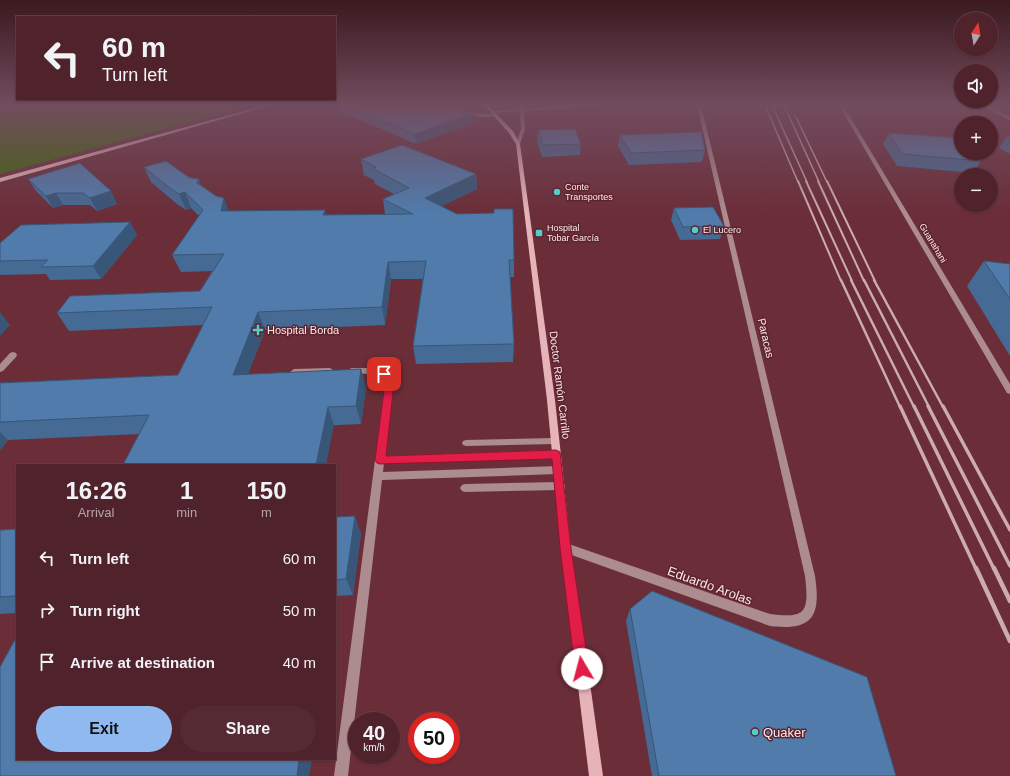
<!DOCTYPE html>
<html lang="en">
<head>
<meta charset="utf-8">
<style>
  :root { --surface:#50222b; --page:#562a33; --text:#f1f3f6; --muted:#b4a4a9; --line:#673f47; --accent:#90b9f0 }
  body { margin:0; font-family:Helvetica,sans-serif; background:var(--page); color:var(--text); height:100vh; display:flex; flex-direction:column; font-size:15px; white-space:nowrap }
  * { box-sizing:border-box; margin:0 }
  p { font-size:13px; color:var(--muted) }
  .icon { flex:none; width:22px; height:22px; fill:none; stroke:currentColor; stroke-width:2; stroke-linecap:round; stroke-linejoin:round }
  .map { position:relative; flex:1; overflow:hidden }
  .drawer { position:absolute; left:16px; top:464px; width:320px; height:296px; display:flex; flex-direction:column; background:var(--surface); border-radius:0px; box-shadow:0 1px 3px #0004,0 0 0 1px var(--line) }
  .drawer>* { flex:none }
  .guide { position:absolute; left:16px; top:16px; width:320px; height:84px; border-radius:0px; box-shadow:0 1px 3px #0004,0 0 0 1px var(--line); background:#50222b; color:var(--text); overflow:hidden }
  .needle { width:26px; rotate:11deg }
  .tools { position:absolute; left:954px; top:12px; display:grid; gap:8px }
  .tools a { display:grid; place-items:center; width:44px; height:44px; border-radius:50%; background:var(--surface); box-shadow:0 1px 3px #0004,0 0 0 1px var(--line); font-size:20px }
  .speed { position:absolute; left:348px; top:712px; display:flex; gap:8px; font-size:20px; font-weight:700; text-align:center }
  .speed>* { display:grid; place-content:center; width:52px; height:52px; border-radius:50%; background:var(--surface); box-shadow:0 1px 3px #0004,0 0 0 1px var(--line); line-height:1 }
  .speed small { font-size:10px; font-weight:400 }
  .speed .limit { border:6px solid #d22; background:#fff; color:#111 }
  .pin { position:absolute; display:grid; place-items:center; width:34px; height:34px; color:#fff; margin:-17px; border-radius:8px; box-shadow:0 2px 6px #0006 }
  .me { position:absolute; width:44px; margin:-22px; rotate:352deg; stroke-linejoin:round; filter:drop-shadow(0 0 3px #0008) }
  .turn { display:flex; align-items:center; gap:14px; height:84px; padding:0 20px; font-size:18px }
  .turn .icon { width:52px; height:52px; stroke-width:2.5 }
  .turn b { display:block; font-size:28px; line-height:34px }
  .eta { display:flex; justify-content:space-evenly; align-items:center; height:68px; text-align:center }
  .eta b { font-size:24px; font-weight:700; line-height:28px }
  .button { display:flex; gap:8px; margin-top:auto; padding:8px 20px }
  .button a { flex:1; height:46px; border-radius:24px; background:var(--accent); color:#111; font-size:16px; font-weight:700; line-height:46px; text-align:center }
  .button a+a { background:var(--page); color:var(--text) }
  ul { padding:0; list-style:none }
  li { display:flex; align-items:center; gap:12px; height:52px; padding:0 20px }
  li div { flex:1 }
  li b { display:block; font-size:15px }
  li em { font-style:normal }
  .map>svg:first-child { display:block }
</style>
</head>
<body>
<div class="map">
<svg width="1010" height="776" viewBox="0 0 1010 776">
  <rect width="100%" height="100%" fill="#6b2e39"/>
  <path fill="#3f660a" d="M 2,105 L 253,105 L 0,174 L 0,107 Z"/>
  <g fill="none" stroke-linecap="round" stroke-linejoin="round">
    <path fill="#ac8c8f" fill-rule="evenodd" d="M 444,105 L 449,105 L 471,113 L 497,114 L 499,115 C 486,121 455,113 444,105 Z
      M 13,352 L 16,353 L 17,355 L 16,357 L 3,371 L 0,372 L 0,364 L 10,353 Z
      M 329,368 L 332,369 L 333,371 L 332,373 L 294,375 L 290,372 L 294,369 Z
      M 352,368 L 370,368 L 387,372 L 393,383 L 385,456 L 556,450 L 559,451 L 560,454 L 559,457 L 556,458 L 384,463 L 383,472 L 558,466 L 561,467 L 563,470 L 561,473 L 558,474 L 382,480 L 348,776 L 334,776 L 385,383 L 381,376 L 370,374 L 349,373 L 348,371 L 349,369 Z
      M 555,438 L 558,439 L 559,441 L 558,443 L 555,444 L 466,446 L 463,445 L 462,443 L 463,441 L 466,440 Z
      M 560,482 L 563,483 L 565,486 L 563,489 L 560,490 L 465,492 L 462,491 L 460,488 L 462,485 L 465,484 Z"/>
    <path fill="#ac8c8f" fill-rule="evenodd" d="M 585,105 L 601,105 L 599,106 L 494,113 L 492,112 L 494,111 Z
      M 697,105 L 701,105 L 815,576 C 821,616 813,631 770,626 L 566,553 L 562,551 L 561,548 L 562,545 L 566,543 L 770,614 C 807,619 809,611 805,576 Z
      M 839,105 L 843,105 L 1010,384 L 1010,394 L 1007,393 Z"/>
    <path fill="#ac8c8f" fill-rule="evenodd" d="M 522,105 L 526,105 L 524,110 L 525,129 L 520,144 L 518,145 L 516,144 L 521,129 L 520,110 Z
      M 981,105 L 986,105 L 1010,117 L 1010,120 Z"/>
    <path fill="#e6b3b9" fill-rule="evenodd" d="M 266,105 L 272,105 L 0,182 L 0,178 Z
      M 484,105 L 488,105 L 513,131 L 520,144 L 555,400 L 571,548 L 603,776 L 589,776 L 561,548 L 547,400 L 516,144 L 509,133 Z"/>
    <path stroke="#cbacb0" stroke-width="1.5" d="M 765,105 L 798,182
      M 772,105 L 807,182
      M 784,105 L 819,182
      M 795,115 L 827,182"/>
    <path stroke="#cbacb0" stroke-width="2" d="M 798,181 L 841,281
      M 806,181 L 852,281
      M 818,181 L 864,281
      M 827,181 L 875,281"/>
    <path stroke="#cbacb0" stroke-width="2.5" d="M 841,280 L 900,407
      M 851,280 L 914,407
      M 864,280 L 929,407
      M 874,280 L 943,407"/>
    <path stroke="#cbacb0" stroke-width="3.5" d="M 900,406 L 976,569
      M 914,406 L 994,569
      M 928,406 L 1010,566
      M 943,406 L 1010,530"/>
    <path stroke="#cbacb0" stroke-width="4.5" d="M 976,568 L 1010,641
      M 994,568 L 1010,601"/>
  </g>
  <path fill="#456a93" d="M 338,105 L 449,105 L 473,113 L 473,123 L 416,144 L 339,111 Z
    M 538,130 L 581,144 L 580,155 L 542,157 L 537,141 Z
    M 889,133 L 981,161 L 973,173 L 897,166 L 883,144 Z
    M 620,135 L 705,150 L 702,162 L 629,165 L 618,146 Z
    M 1010,136 L 1010,154 L 999,148 L 1006,137 Z
    M 361,159 L 476,174 L 477,189 L 442,206 L 514,260 L 514,277 L 510,277 L 514,344 L 513,362 L 416,364 L 413,346 L 423,279 L 391,279 L 385,325 L 265,330 L 248,374 L 361,369 L 366,388 L 361,424 L 8,440 L 0,450 L 0,383 L 178,375 L 203,325 L 69,331 L 57,313 L 200,291 L 212,271 L 181,272 L 172,255 L 199,216 L 191,208 L 186,210 L 177,204 L 151,182 L 144,167 L 199,179 L 201,186 L 229,211 L 326,215 L 385,214 L 383,199 L 394,194 L 375,184 L 374,180 L 364,175 Z
    M 28,179 L 111,191 L 117,204 L 97,211 L 90,205 L 63,205 L 53,208 L 36,191 Z
    M 674,208 L 724,226 L 720,239 L 680,240 L 671,220 Z
    M 130,222 L 137,235 L 101,279 L 50,280 L 46,274 L 0,275 L 0,243 Z
    M 984,261 L 1010,264 L 1010,356 L 967,286 Z
    M 335,517 L 361,533 L 353,595 L 335,596 Z
    M 17,529 L 17,613 L 0,614 L 0,530 Z
    M 630,609 L 896,776 L 652,776 L 626,621 Z"/>
  <path fill="#385678" d="M 473,113 L 473,123 L 416,144 L 415,134 Z
    M 476,174 L 477,189 L 426,214 L 425,198 Z
    M 199,179 L 205,195 L 197,183 Z
    M 111,191 L 117,204 L 97,211 L 90,198 Z
    M 185,192 L 191,208 L 186,210 L 179,194 Z
    M 56,193 L 63,205 L 53,208 L 46,196 Z
    M 224,198 L 230,214 L 221,211 Z
    M 325,210 L 329,226 L 323,215 Z
    M 130,222 L 137,235 L 101,279 L 93,266 Z
    M 388,262 L 391,279 L 385,325 L 382,307 Z
    M 0,312 L 10,325 L 0,336 Z
    M 258,312 L 265,330 L 241,393 L 233,375 Z
    M 361,369 L 366,388 L 361,424 L 356,406 Z
    M 328,407 L 334,425 L 326,465 L 316,465 Z
    M 0,432 L 8,440 L 0,450 Z
    M 355,516 L 361,533 L 353,595 L 346,579 Z
    M 299,759 L 312,759 L 309,776 L 297,776 Z"/>
  <path fill="#507bab" stroke="#385678" d="M 345,105 L 449,105 L 473,113 L 415,134 Z
    M 575,129 L 581,144 L 543,145 L 538,130 Z
    M 701,132 L 705,150 L 631,153 L 620,135 Z
    M 889,133 L 961,138 L 961,153 L 974,153 L 981,161 L 902,154 Z
    M 402,145 L 476,174 L 425,198 L 457,214 L 494,213 L 494,209 L 513,209 L 514,260 L 509,260 L 514,344 L 413,346 L 426,261 L 388,262 L 382,307 L 258,312 L 233,375 L 361,369 L 356,406 L 328,407 L 316,465 L 123,465 L 149,415 L 0,422 L 0,383 L 178,375 L 212,307 L 57,313 L 70,296 L 200,291 L 224,254 L 172,255 L 203,210 L 185,192 L 179,194 L 170,188 L 144,167 L 166,161 L 190,178 L 199,179 L 197,183 L 202,186 L 216,196 L 224,198 L 221,211 L 325,210 L 323,215 L 413,214 L 383,199 L 409,188 L 372,168 L 376,167 L 361,159 Z
    M 80,163 L 111,191 L 90,198 L 83,193 L 56,193 L 46,196 L 28,179 Z
    M 713,207 L 724,226 L 683,227 L 674,208 Z
    M 130,222 L 93,266 L 41,267 L 48,260 L 0,261 L 0,243 L 21,225 Z
    M 984,261 L 1010,264 L 1010,299 Z
    M 355,516 L 346,579 L 335,580 L 335,517 Z
    M 17,529 L 17,596 L 0,597 L 0,530 Z
    M 652,591 L 867,677 L 896,776 L 659,776 L 630,609 Z
    M 17,636 L 17,759 L 299,759 L 297,776 L 0,776 L 0,667 Z"/>
  <linearGradient id="sky" x2="0" y2="1"><stop stop-color="#3b191f"/><stop offset="0.49" stop-color="#714c5f"/><stop offset="1" stop-color="#714c5f" stop-opacity="0"/></linearGradient>
  <rect width="1010" height="213" fill="url(#sky)"/>
  <path fill="#e11d48" stroke="#92132f" d="M 384,371 L 387,372 L 394,383 L 386,456 L 556,450 L 560,452 L 571,548 L 589,669 L 587,674 L 582,676 L 577,674 L 575,669 L 560,548 L 552,459 L 380,464 L 377,463 L 375,460 L 385,383 L 379,374 Z"/>
  <g fill="#54cdc8" stroke="#5f232e" stroke-width="1.5">
    <circle cx="557" cy="192" r="4"/>
    <circle cx="695" cy="230" r="4"/>
    <rect x="535" y="229" width="8" height="8" rx="2"/>
    <path d="M256 324h4v4h4v4h-4v4h-4v-4h-4v-4h4z"/>
    <circle cx="755" cy="732" r="4"/>
  </g>
  <g text-anchor="middle" stroke-width="3" stroke-linejoin="round" paint-order="stroke">
    <g font-size="9" fill="#faeaeb" stroke="#5f232e" text-anchor="start">
      <text x="565" y="190">Conte<tspan x="565" dy="10">Transportes</tspan></text>
      <text x="547" y="231">Hospital<tspan x="547" dy="10">Tobar García</tspan></text>
      <text x="703" y="233">El Lucero</text>
    </g>
    <g font-size="9" fill="#faeaeb" stroke="#5f232e">
      <text transform="translate(933 243) rotate(59)" y="3">Guanahani</text>
    </g>
    <g font-size="11" fill="#faeaeb" stroke="#5f232e" text-anchor="start">
      <text x="267" y="334">Hospital Borda</text>
    </g>
    <g font-size="11" fill="#faeaeb" stroke="#5f232e">
      <text transform="translate(766 338) rotate(77)" y="4">Paracas</text>
      <text transform="translate(560 385) rotate(83)" y="4">Doctor Ramón Carrillo</text>
    </g>
    <g font-size="13" fill="#faeaeb" stroke="#5f232e">
      <text transform="translate(710 585) rotate(20)" y="5">Eduardo Arolas</text>
    </g>
    <g font-size="13" fill="#faeaeb" stroke="#5f232e" text-anchor="start">
      <text x="763" y="737">Quaker</text>
    </g>
  </g>
</svg>
<div class="tools">
<a><svg class="needle" viewBox="-14 -14 28 28"><path d="M0-13l5 13h-10z" fill="#e53935"/><path d="M0 13l5-13h-10z" fill="#b4a4a9"/></svg></a>
<a><svg class="icon" aria-label="sound" viewBox="0 0 24 24"><path d="M4 9h4l5-4v14l-5-4H4zM17 9q2 3 0 6"/></svg></a>
<a>+</a>
<a>−</a>
</div>
<div class="speed"><div>40<small>km/h</small></div><div class="limit">50</div></div>
<div class="pin" style="left:384px;top:374px;background:#d93025"><svg class="icon" aria-label="arrive" viewBox="0 0 24 24"><path d="M6 21V4h12l-3 4 3 4H6"/></svg></div>
<svg class="me" style="left:582px;top:669px" viewBox="-20 -20 40 40"><circle r="19" fill="#fff"/><path d="M0-13L10 11 0 6-10 11z" fill="#e11d48"/></svg>
<div class="guide">
<div class="turn"><svg class="icon" aria-label="left" viewBox="0 0 24 24"><path d="M17 20v-9H6M10 6l-5 5 5 5"/></svg><div><b>60 m</b>Turn left</div></div>
</div>
<section class="drawer">
<div class="eta">
<div><b>16:26</b><p>Arrival</p></div>
<div><b>1</b><p>min</p></div>
<div><b>150</b><p>m</p></div>
</div>
<ul>
<li><svg class="icon" aria-label="left" viewBox="0 0 24 24"><path d="M17 20v-9H6M10 6l-5 5 5 5"/></svg><div><b>Turn left</b></div><em>60 m</em></li>
<li><svg class="icon" aria-label="right" viewBox="0 0 24 24"><path d="M7 20v-9h11M14 6l5 5-5 5"/></svg><div><b>Turn right</b></div><em>50 m</em></li>
<li><svg class="icon" aria-label="arrive" viewBox="0 0 24 24"><path d="M6 21V4h12l-3 4 3 4H6"/></svg><div><b>Arrive at destination</b></div><em>40 m</em></li>
</ul>
<div class="button"><a>Exit</a><a>Share</a></div>
</section>
</div>
</body>
</html>
